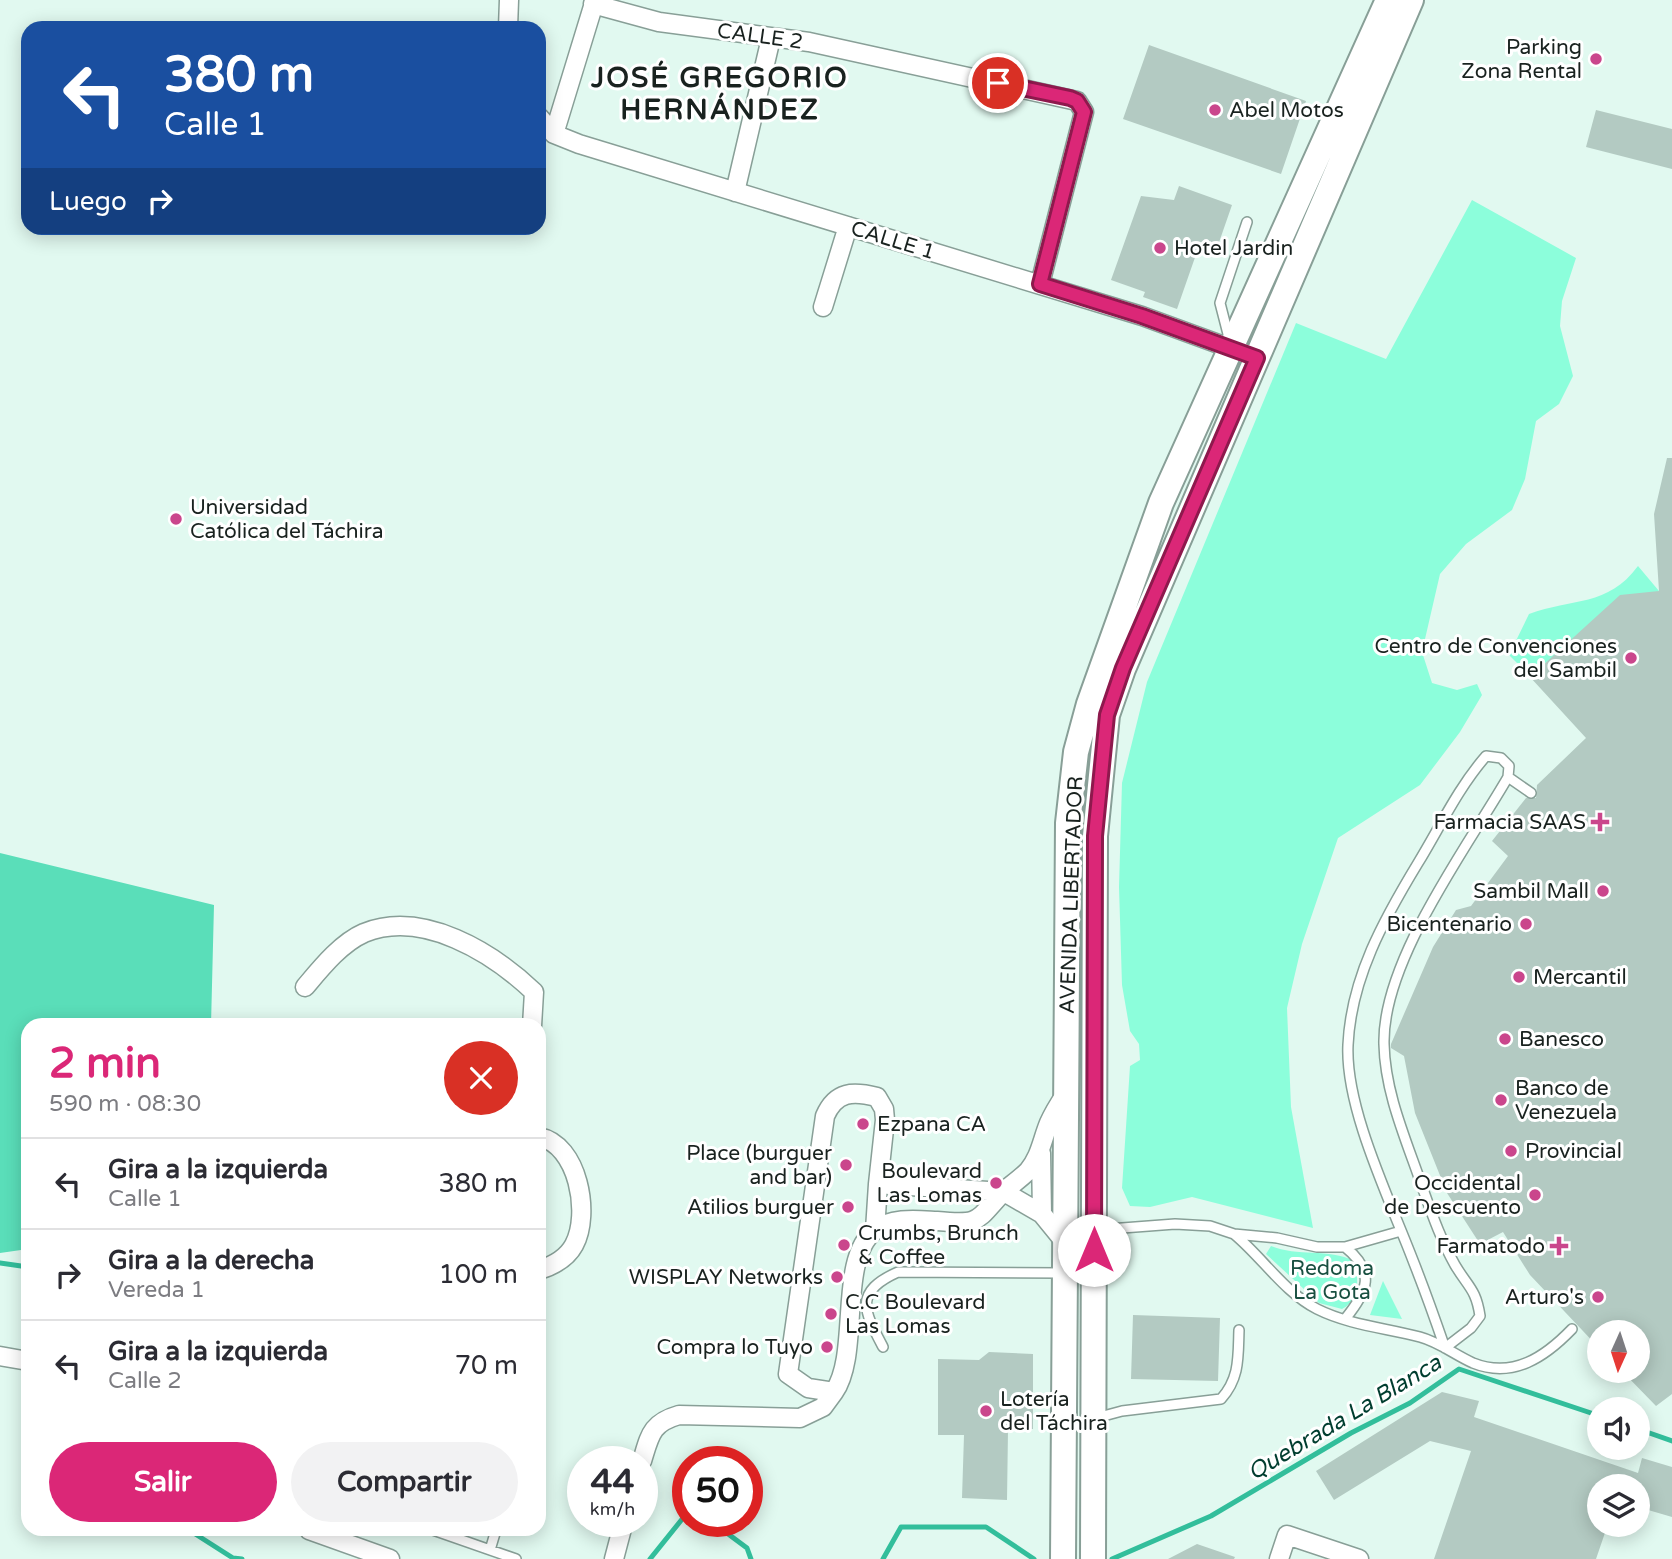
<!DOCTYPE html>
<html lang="es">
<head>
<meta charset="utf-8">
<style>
  :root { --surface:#fff; --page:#f2f2f3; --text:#2b2b33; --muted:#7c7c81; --line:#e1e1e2; --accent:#db2777 }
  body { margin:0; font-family:"Varela Round",sans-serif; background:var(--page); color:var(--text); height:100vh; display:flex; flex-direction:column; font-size:26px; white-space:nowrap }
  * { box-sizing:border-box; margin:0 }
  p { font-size:23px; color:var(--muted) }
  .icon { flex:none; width:38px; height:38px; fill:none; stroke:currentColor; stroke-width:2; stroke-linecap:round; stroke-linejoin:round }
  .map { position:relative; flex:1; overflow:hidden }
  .drawer { position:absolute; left:21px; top:1018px; width:525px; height:518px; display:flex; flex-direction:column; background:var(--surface); border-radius:21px; box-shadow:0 4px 18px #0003 }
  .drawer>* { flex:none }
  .banner { position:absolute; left:21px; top:21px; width:525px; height:214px; border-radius:21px; box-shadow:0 4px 18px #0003; background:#1a4fa0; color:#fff; overflow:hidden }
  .needle { width:46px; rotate:183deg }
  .tools { position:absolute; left:1587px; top:1320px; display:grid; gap:14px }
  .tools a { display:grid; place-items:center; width:63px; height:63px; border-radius:50%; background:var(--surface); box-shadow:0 4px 18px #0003; font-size:35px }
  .speed { position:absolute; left:567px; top:1446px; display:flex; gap:14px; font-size:35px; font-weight:700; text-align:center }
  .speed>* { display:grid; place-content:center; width:91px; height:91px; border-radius:50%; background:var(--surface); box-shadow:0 4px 18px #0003; line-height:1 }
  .speed small { font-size:18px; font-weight:400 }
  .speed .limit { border:10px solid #d22; background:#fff; color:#111 }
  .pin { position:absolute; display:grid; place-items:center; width:60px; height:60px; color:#fff; margin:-30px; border:4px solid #fff; border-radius:50%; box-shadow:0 2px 7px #0007 }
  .me { position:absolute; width:77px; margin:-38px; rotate:0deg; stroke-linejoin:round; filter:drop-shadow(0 0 5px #0008) }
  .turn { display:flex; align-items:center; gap:24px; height:147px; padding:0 28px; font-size:32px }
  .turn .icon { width:91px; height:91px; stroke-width:2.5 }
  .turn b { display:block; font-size:49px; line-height:60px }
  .then { display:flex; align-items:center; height:66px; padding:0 28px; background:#0003; gap:14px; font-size:26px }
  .round { display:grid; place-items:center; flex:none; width:74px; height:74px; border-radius:37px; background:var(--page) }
  .overview { display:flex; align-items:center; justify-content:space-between; height:119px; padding:0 28px }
  h1 { font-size:42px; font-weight:800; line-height:52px; color:var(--accent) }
  .button { display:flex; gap:14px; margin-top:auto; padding:14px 28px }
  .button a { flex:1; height:80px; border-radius:42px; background:var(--accent); color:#fff; font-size:28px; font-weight:800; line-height:80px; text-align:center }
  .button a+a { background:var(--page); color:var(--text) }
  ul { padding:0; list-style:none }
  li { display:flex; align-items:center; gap:21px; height:91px; padding:0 28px; border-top:2px solid var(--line) }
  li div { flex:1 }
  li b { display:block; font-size:26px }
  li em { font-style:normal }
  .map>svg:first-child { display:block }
</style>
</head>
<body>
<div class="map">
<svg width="1672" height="1559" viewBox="0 0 1672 1559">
  <rect width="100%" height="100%" fill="#e1f9f0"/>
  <path fill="#8cfedb" d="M 1472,200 L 1576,258 L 1562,301 L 1560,326 L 1573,376 L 1559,404 L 1536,421 L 1525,479 L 1512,510 L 1466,544 L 1440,574 L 1422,652 L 1432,683 L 1457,690 L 1477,684 L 1482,695 L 1460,732 L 1420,785 L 1338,838 L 1302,944 L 1287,1008 L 1291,1107 L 1313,1228 L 1192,1197 L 1150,1207 L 1130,1206 L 1122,1188 L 1130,1066 L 1140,1060 L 1139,1044 L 1130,1031 L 1122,985 L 1119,887 L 1122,783 L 1147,682 L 1296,323 L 1386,359 Z
    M 1638,566 L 1659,591 L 1528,674 L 1509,655 L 1529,614 C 1572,598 1608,607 1638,566 Z
    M 1271,1246 C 1297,1257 1329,1248 1354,1261 C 1359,1278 1360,1300 1342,1309 L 1319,1303 L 1266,1254 Z
    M 1383,1281 L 1402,1319 L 1370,1315 Z"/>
  <path fill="#5adeb9" d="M 0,853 L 214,905 L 211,1025 L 28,1026 L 28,1249 L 0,1253 Z"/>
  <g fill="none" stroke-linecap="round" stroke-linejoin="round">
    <path stroke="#32be9b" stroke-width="5" d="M 0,1263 L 28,1267
      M 1638,1429 L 1672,1441
      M 704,1521 L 712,1522 L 747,1548 L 751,1559
      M 189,1530 L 233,1558 L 242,1559
      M 650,1559 L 683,1518 L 688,1518
      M 883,1559 L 901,1527 L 986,1527 L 1034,1559
      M 1112,1559 L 1211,1516 L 1351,1433 L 1410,1403 L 1459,1369 L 1600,1416"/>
  </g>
  <path fill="#b3cac2" d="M 1149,45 L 1306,101 L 1281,174 L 1123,119 Z
    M 1596,110 L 1672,129 L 1672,169 L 1586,147 Z
    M 1179,186 L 1232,205 L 1216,251 L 1199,246 L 1177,309 L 1143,297 L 1145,292 L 1111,280 L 1141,196 L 1174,200 Z
    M 1667,458 L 1672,458 L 1672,1394 L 1656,1406 L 1621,1370 L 1638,1370 L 1638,1332 L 1600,1332 L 1600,1349 L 1530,1275 L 1503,1232 L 1480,1244 L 1447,1193 L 1415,1113 L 1404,1056 L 1391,1048 L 1391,1044 L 1433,947 L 1456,910 L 1471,906 L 1508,856 L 1492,841 L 1526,798 L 1536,798 L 1537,785 L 1586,738 L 1530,677 L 1620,595 L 1659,591 L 1654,514 Z
    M 1133,1315 L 1220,1318 L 1218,1381 L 1131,1379 Z
    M 989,1352 L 1033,1354 L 1033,1429 L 1008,1430 L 1007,1500 L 962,1498 L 964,1435 L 938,1435 L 938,1359 L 979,1360 Z
    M 1442,1392 L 1479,1401 L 1474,1417 L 1638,1473 L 1642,1458 L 1672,1467 L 1672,1517 L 1638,1507 L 1638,1486 L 1600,1486 L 1600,1524 L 1608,1524 L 1596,1559 L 1434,1559 L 1471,1451 L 1430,1441 L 1334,1500 L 1316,1471 Z
    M 1197,1544 L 1235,1557 L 1234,1559 L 1168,1559 Z"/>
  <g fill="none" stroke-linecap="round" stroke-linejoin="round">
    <g stroke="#889f97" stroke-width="12">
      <path id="lane" d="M 1229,338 L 1220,303 L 1247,222
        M 1486,756 L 1501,758 L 1509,766 L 1508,777 C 1467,848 1382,961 1384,1044 C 1385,1095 1408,1144 1424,1192 C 1433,1217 1442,1242 1455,1265 C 1468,1287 1476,1289 1480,1316 L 1471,1328 L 1445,1348 C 1435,1319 1425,1291 1414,1263 C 1391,1202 1345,1109 1348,1045 C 1351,978 1384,919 1418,863 C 1440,827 1458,788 1486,756 Z
        M 1508,777 L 1531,793
        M 1096,1230 L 1175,1224 L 1210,1226 L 1234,1234 L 1277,1238 L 1317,1247 L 1345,1247 L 1401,1231
        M 1234,1234 C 1262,1257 1284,1292 1317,1309 C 1349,1325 1386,1328 1420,1337 C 1439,1342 1455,1355 1473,1363 C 1513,1379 1545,1357 1572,1329
        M 1345,1319 C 1368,1291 1376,1272 1345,1247
        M 883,1347 C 864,1311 853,1292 898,1272 L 1062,1273
        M 1096,1418 L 1122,1411 L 1221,1399 C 1240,1378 1238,1357 1239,1330
        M 433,1530 L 516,1559
        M 490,1550 L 496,1530"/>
    </g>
    <g stroke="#889f97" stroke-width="21">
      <path id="street" d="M 593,4 L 659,22 L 809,42 L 1077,101 L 1084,112 L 1040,284
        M 508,28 L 509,0
        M 539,117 L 554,134 L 579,144 L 1142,316 L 1257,358
        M 554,134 L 595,0
        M 735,192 L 771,38
        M 823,307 L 848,226
        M 305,987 C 321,968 341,943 364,933 C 423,909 493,953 534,992 L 532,1026
        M 539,1137 C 578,1144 591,1214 574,1245 C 567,1258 552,1266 539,1270
        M 1041,1153 L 1042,1214
        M 875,1230 L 878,1184
        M 1064,1241 L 1042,1214 L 1004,1192 L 878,1184 L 885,1120 L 884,1109 L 877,1097 C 853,1091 836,1091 825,1116 L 788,1374 L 808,1388 L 834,1392 C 861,1353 837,1260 875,1230 C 892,1217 917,1220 937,1221 C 981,1225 975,1222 1003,1192 C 1011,1185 1020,1179 1028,1171 C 1040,1157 1042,1140 1049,1123 C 1053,1114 1059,1104 1065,1095
        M 0,1356 L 28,1361
        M 642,1461 C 650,1435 651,1423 679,1415 L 800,1418 L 823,1407 L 834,1392
        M 309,1530 L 390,1559
        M 614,1559 L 624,1521
        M 1279,1559 L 1287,1535 L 1359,1559"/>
    </g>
    <g stroke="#889f97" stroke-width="28">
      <path id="secondary" d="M 1063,1559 L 1068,823 L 1076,752 L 1089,704 L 1161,503 L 1388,0
        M 1093,1559 L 1095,836 L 1107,715 L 1123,669 L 1411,0"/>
    </g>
    <use href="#lane" stroke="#fff" stroke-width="9"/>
    <use href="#street" stroke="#fff" stroke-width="18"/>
    <use href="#secondary" stroke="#fff" stroke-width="24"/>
  </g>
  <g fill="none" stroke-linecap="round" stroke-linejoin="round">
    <g stroke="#8e194d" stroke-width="18">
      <path id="route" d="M 998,83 L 1070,98 L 1077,101 L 1084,112 L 1040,284 L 1142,316 L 1257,358 L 1123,668 L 1107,715 L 1095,836 L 1094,1250"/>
    </g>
    <use href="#route" stroke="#db2777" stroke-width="12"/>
  </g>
  <g fill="#ca468c" stroke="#fff" stroke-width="2.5">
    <circle cx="1596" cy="59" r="7"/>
    <circle cx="1215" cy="110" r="7"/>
    <circle cx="1160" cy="248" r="7"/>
    <circle cx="176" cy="519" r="7"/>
    <circle cx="1631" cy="658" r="7"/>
    <path d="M1596.5 811.5h7v7h7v7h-7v7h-7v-7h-7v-7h7z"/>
    <circle cx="1603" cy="891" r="7"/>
    <circle cx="1526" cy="924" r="7"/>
    <circle cx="1519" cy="977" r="7"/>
    <circle cx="1505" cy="1039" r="7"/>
    <circle cx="1501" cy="1100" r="7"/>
    <circle cx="863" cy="1124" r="7"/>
    <circle cx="1511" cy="1151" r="7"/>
    <circle cx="846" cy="1165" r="7"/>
    <circle cx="996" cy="1183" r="7"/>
    <circle cx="1535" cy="1195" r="7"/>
    <circle cx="848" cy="1207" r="7"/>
    <circle cx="844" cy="1245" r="7"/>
    <path d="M1555.5 1235.5h7v7h7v7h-7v7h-7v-7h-7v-7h7z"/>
    <circle cx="837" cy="1277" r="7"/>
    <circle cx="1598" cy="1297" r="7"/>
    <circle cx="831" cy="1314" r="7"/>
    <circle cx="827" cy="1347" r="7"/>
    <circle cx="986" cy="1411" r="7"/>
  </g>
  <g text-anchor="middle" stroke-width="6" stroke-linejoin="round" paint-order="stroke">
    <g font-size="21" fill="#19221f" stroke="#fff">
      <text transform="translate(760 36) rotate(8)" y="7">CALLE 2</text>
      <text transform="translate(893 240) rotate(17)" y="7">CALLE 1</text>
      <text transform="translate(1071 895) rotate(-88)" y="7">AVENIDA LIBERTADOR</text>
    </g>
    <g font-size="21" fill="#19221f" stroke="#fff" text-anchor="end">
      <text x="1582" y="54">Parking<tspan x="1582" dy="24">Zona Rental</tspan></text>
      <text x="1229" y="117" text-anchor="start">Abel Motos</text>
      <text x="1174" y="255" text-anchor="start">Hotel Jardin</text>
      <text x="190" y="514" text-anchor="start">Universidad<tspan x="190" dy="24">Católica del Táchira</tspan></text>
      <text x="1617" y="653">Centro de Convenciones<tspan x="1617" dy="24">del Sambil</tspan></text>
      <text x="1586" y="829">Farmacia SAAS</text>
      <text x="1589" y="898">Sambil Mall</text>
      <text x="1512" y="931">Bicentenario</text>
      <text x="1533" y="984" text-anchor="start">Mercantil</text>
      <text x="1519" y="1046" text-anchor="start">Banesco</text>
      <text x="1515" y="1095" text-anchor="start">Banco de<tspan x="1515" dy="24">Venezuela</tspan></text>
      <text x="877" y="1131" text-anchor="start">Ezpana CA</text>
      <text x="1525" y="1158" text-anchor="start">Provincial</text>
      <text x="832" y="1160">Place (burguer<tspan x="832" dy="24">and bar)</tspan></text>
      <text x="982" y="1178">Boulevard<tspan x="982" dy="24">Las Lomas</tspan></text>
      <text x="1521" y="1190">Occidental<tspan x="1521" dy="24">de Descuento</tspan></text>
      <text x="834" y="1214">Atilios burguer</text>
      <text x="858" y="1240" text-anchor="start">Crumbs, Brunch<tspan x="858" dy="24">&amp; Coffee</tspan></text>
      <text x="1545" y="1253">Farmatodo</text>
      <text x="823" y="1284">WISPLAY Networks</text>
      <text x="1584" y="1304">Arturo's</text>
      <text x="845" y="1309" text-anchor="start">C.C Boulevard<tspan x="845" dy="24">Las Lomas</tspan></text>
      <text x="813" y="1354">Compra lo Tuyo</text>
      <text x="1000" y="1406" text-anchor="start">Lotería<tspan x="1000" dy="24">del Táchira</tspan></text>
    </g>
    <g font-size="21" fill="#184f40" stroke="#fff">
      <text x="1332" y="1275">Redoma<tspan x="1332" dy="24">La Gota</tspan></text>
    </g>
    <g font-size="23" font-style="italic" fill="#003d2f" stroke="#fff">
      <text transform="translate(1344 1417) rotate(-31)" y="8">Quebrada La Blanca</text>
    </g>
    <g font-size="28" font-weight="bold" letter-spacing="2" fill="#19221f" stroke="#fff">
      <text x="720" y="87">JOSÉ GREGORIO<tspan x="720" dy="32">HERNÁNDEZ</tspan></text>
    </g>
  </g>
</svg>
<div class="tools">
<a><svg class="needle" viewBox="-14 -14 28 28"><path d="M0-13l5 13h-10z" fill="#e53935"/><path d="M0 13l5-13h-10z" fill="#7c7c81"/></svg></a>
<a><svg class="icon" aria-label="sound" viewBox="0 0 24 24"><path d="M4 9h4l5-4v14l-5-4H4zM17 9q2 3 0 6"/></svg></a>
<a><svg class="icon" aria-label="layers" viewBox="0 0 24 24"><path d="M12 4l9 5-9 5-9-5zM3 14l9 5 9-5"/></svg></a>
</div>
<div class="speed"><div>44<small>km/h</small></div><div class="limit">50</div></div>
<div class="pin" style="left:998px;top:83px;background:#d93025"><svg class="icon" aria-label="arrive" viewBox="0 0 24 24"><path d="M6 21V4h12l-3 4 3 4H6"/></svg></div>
<svg class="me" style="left:1094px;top:1250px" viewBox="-20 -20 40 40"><circle r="19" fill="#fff"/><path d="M0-13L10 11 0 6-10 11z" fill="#db2777"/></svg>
<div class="banner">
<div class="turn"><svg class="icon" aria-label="left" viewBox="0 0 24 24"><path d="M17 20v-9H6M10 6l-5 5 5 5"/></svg><div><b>380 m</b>Calle 1</div></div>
<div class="then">Luego<svg class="icon" aria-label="right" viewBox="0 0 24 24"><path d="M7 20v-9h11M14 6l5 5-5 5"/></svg></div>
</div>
<section class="drawer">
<div class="overview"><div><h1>2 min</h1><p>590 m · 08:30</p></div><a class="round" style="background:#d93025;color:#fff"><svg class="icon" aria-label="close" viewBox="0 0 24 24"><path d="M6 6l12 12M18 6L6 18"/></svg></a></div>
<ul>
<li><svg class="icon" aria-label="left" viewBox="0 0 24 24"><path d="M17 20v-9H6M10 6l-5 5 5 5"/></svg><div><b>Gira a la izquierda</b><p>Calle 1</p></div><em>380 m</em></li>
<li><svg class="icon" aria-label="right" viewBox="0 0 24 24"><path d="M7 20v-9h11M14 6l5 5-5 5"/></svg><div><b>Gira a la derecha</b><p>Vereda 1</p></div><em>100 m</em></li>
<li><svg class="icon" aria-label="left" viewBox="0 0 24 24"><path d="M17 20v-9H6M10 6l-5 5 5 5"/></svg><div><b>Gira a la izquierda</b><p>Calle 2</p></div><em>70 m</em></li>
</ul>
<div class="button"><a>Salir</a><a>Compartir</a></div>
</section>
</div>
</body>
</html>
